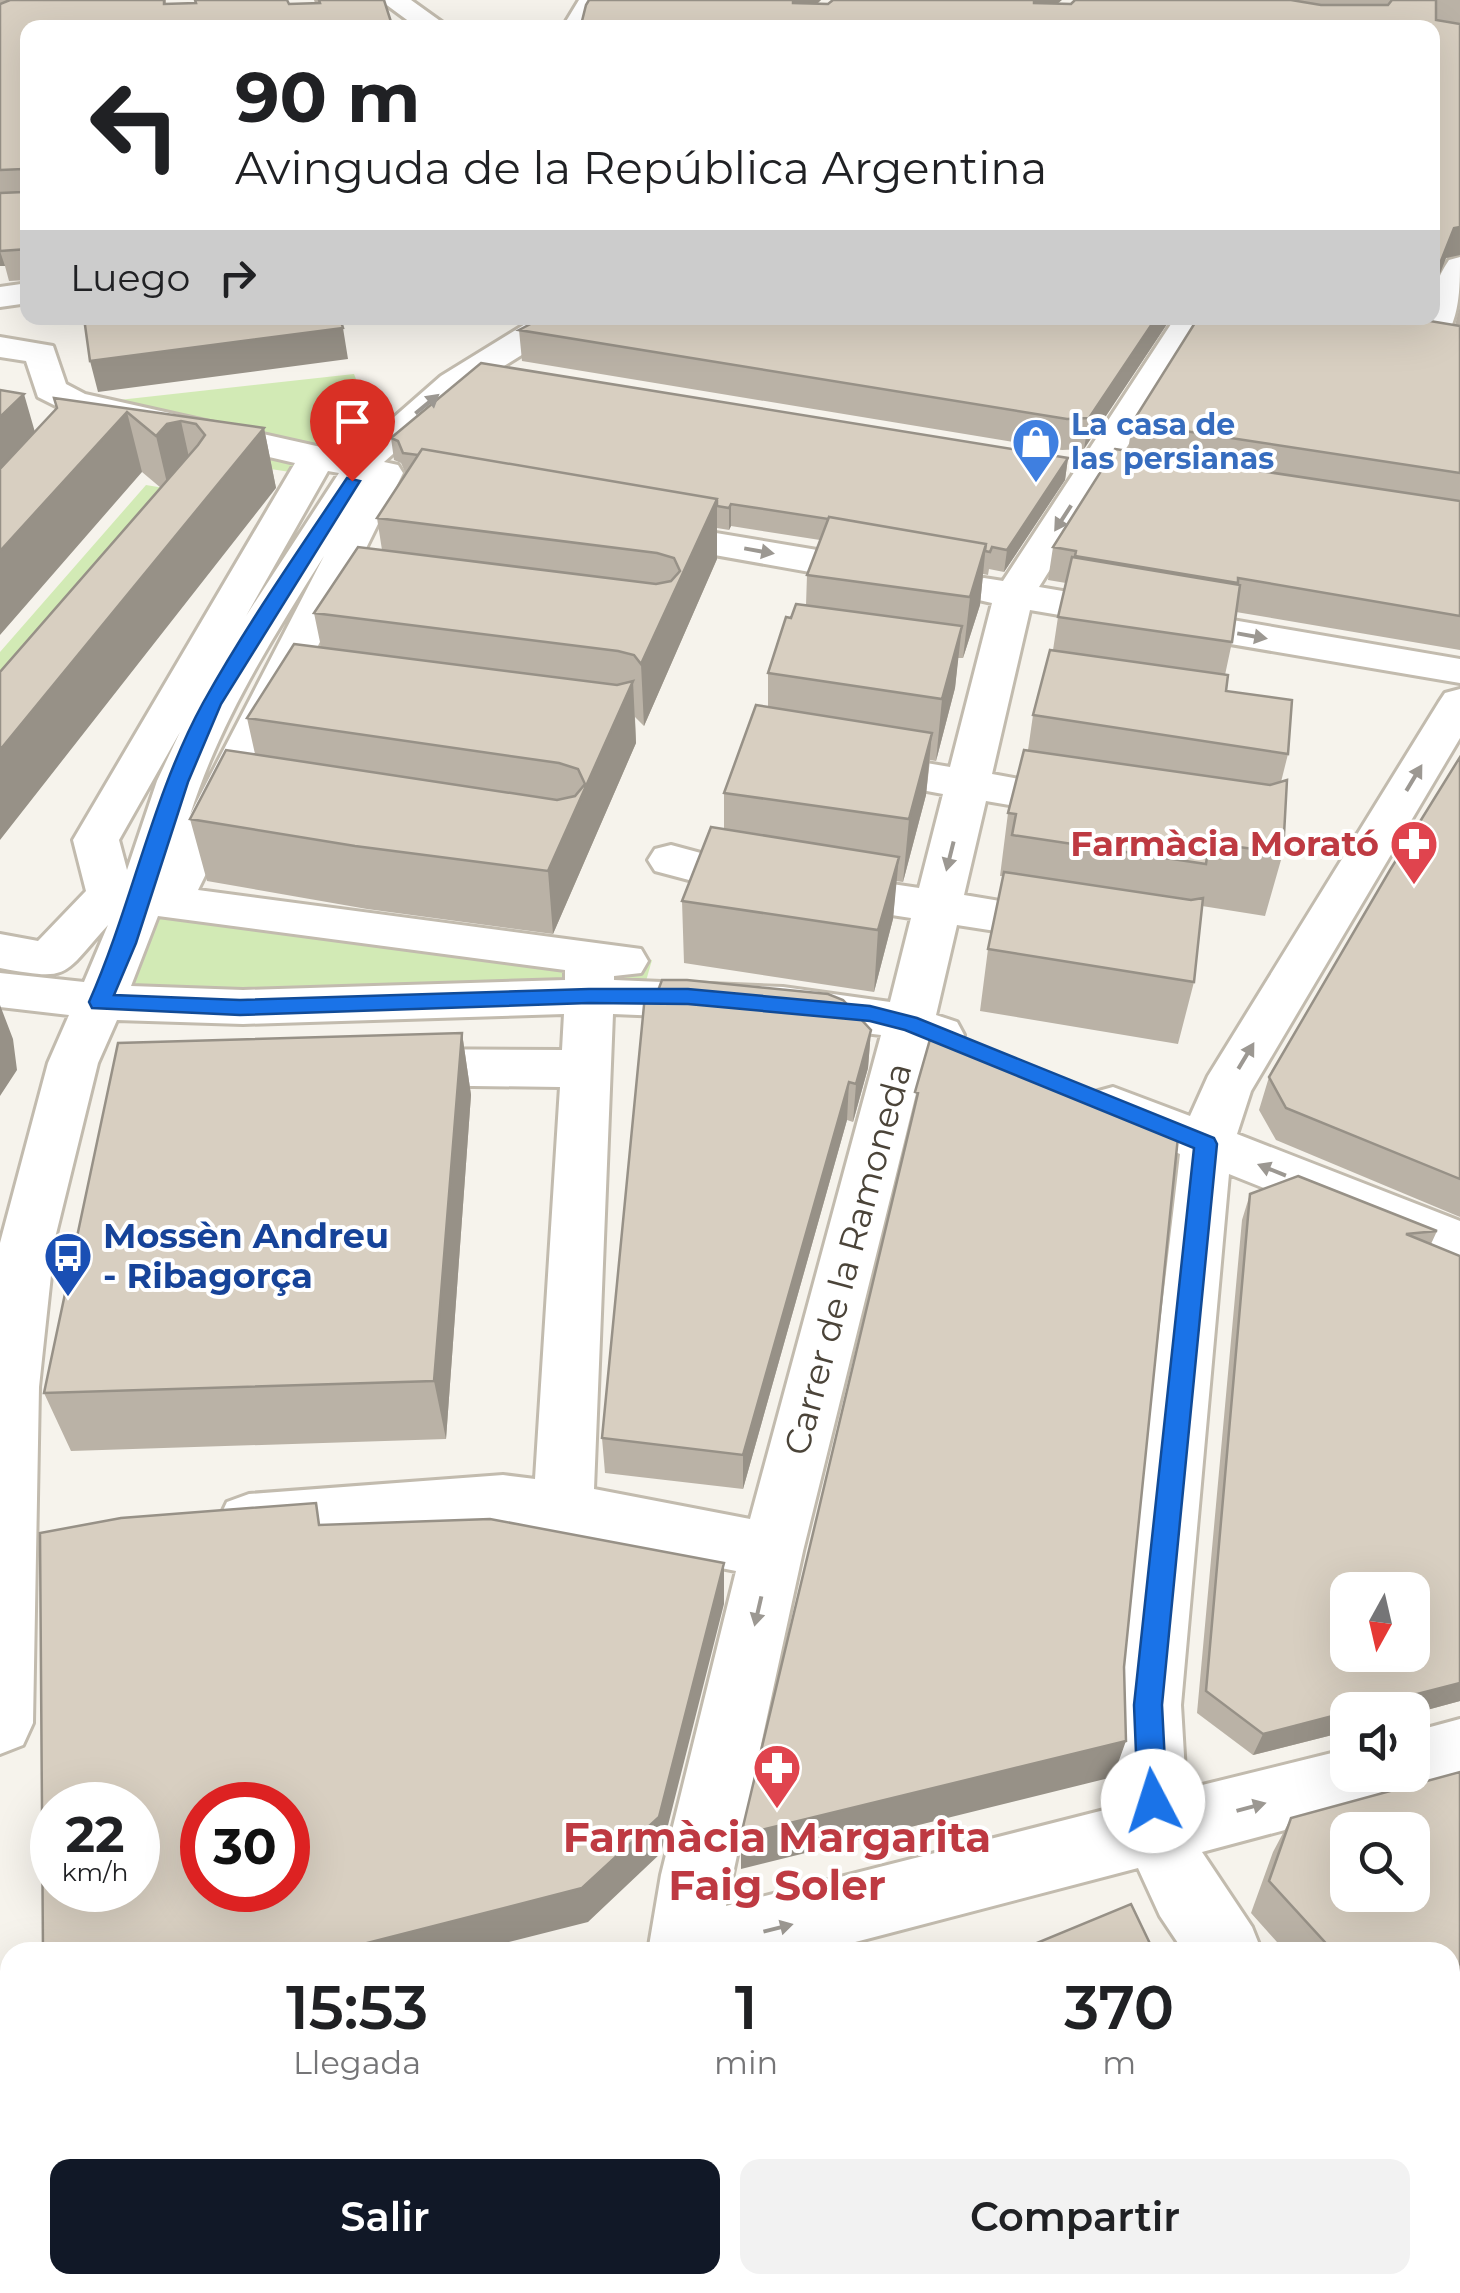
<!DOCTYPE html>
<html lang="es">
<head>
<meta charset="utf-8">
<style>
  :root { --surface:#fff; --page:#f2f2f2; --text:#202124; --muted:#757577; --accent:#111827 }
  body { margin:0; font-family:Montserrat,sans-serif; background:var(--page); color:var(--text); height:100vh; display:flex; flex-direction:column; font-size:38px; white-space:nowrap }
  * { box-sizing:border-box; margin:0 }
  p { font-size:32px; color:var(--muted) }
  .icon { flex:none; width:55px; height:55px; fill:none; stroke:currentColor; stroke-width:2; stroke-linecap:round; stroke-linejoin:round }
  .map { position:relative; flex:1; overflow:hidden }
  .sheet { position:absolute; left:0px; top:1942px; width:1460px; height:352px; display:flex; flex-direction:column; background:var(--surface); border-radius:30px 30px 0 0; box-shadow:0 10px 40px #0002 }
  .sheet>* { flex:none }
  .guide { position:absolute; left:20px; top:20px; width:1420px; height:305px; border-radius:20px; box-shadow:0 10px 40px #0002; background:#fff; color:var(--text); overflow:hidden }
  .needle { width:65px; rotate:188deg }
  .controls { position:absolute; left:1330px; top:1572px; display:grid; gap:20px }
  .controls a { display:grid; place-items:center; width:100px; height:100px; border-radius:20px; background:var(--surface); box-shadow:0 10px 40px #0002; font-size:50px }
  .speed { position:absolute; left:30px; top:1782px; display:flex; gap:20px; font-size:50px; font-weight:700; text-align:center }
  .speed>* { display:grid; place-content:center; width:130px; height:130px; border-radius:50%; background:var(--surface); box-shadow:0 10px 40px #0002; line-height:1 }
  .speed small { font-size:25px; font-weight:400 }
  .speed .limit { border:15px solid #d22; background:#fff; color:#111 }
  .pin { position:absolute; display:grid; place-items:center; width:85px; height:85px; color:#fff; margin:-102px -42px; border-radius:50% 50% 50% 0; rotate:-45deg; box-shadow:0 0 10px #0007 }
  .pin .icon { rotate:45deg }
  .me { position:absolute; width:110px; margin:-55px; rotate:355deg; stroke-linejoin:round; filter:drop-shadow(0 0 8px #0008) }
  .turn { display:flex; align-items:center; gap:35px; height:210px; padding:0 50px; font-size:45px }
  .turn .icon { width:130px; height:130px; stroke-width:2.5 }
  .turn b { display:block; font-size:70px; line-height:85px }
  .then { display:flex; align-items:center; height:95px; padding:0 50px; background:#0003; gap:20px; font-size:38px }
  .eta { display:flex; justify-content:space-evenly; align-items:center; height:170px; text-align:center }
  .eta b { font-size:60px; font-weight:600; line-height:70px }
  .primary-button { display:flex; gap:20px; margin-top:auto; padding:20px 50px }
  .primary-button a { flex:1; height:115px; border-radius:20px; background:var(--accent); color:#fff; font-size:40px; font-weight:600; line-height:115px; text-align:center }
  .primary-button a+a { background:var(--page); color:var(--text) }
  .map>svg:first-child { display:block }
</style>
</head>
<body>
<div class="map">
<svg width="1460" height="2293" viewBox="0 0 1460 2293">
  <rect width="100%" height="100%" fill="#f6f3ec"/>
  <path fill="#d2eab5" d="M 354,374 L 370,415 L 326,454 L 310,475 L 74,439 L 85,398 L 119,400 Z
    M 146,485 L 170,489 L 0,691 L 0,652 Z
    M 223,798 L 193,892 L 652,960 L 644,988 L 116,994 L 179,807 Z"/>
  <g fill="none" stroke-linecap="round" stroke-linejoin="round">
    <g stroke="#c2bbae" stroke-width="6">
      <path id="minor" d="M 380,0 L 411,0 L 450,28 L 418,28 Z
        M 579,0 L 605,0 L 589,28 L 562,28 Z
        M 1460,257 C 1460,291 1460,319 1440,347 L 1416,347 L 1411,340 L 1421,318 L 1432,318 C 1432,295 1436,279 1449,260 Z
        M 28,283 L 28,303 L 0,307 L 0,287 Z
        M 535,318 L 575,318 L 570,325 L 465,390 L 384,462 L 398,465 L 403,473 L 198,890 L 641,949 L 648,961 L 641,973 L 614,976 L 614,980 L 783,987 L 890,1002 L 911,918 L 723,889 L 655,871 L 648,860 L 655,849 L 671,845 L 723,859 L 919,888 L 943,794 L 841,775 L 834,765 L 841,755 L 856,751 L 950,767 L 992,603 L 970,598 L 964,590 L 970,582 L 984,578 L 1003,581 L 1175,318 L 1208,318 L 1039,587 L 1460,659 L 1460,683 L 1030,610 L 992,774 L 1100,794 L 1106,804 L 1100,814 L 1084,818 L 986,801 L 964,895 L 1084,915 L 1091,926 L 1084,937 L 1067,942 L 957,925 L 936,1015 L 957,1022 L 964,1035 L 957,1048 L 939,1053 L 927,1049 L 803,1551 L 726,1906 L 1120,1806 L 1115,1705 L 1180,1154 L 1095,1120 L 1087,1106 L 1095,1092 L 1113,1087 L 1190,1116 L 1208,1076 L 1439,702 L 1445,693 L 1460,689 L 1460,738 L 1251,1091 L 1237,1134 L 1460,1221 L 1460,1266 L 1229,1174 L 1181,1705 L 1186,1789 L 1348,1749 L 1348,1775 L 1412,1775 L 1412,1732 L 1460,1719 L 1460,1783 L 1412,1796 L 1398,1790 L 1395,1798 L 1371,1807 L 1202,1852 L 1252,1927 L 1262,1952 L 1184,1952 L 1160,1916 L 1138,1868 L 817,1952 L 648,1952 L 661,1875 L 736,1571 L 563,1536 L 503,1529 L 249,1548 L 227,1540 L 218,1521 L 227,1502 L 249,1494 L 503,1475 L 535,1479 L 560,1087 L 398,1085 L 380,1080 L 373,1067 L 380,1054 L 398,1049 L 562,1050 L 564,1014 L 243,1024 L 117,1020 L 98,1063 L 55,1238 L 39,1387 L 33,1723 L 23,1745 L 0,1754 L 0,1243 L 48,1063 L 69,1015 L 0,1007 L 0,973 L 84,982 L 108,925 C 61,977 71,981 0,968 L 0,934 L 38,941 L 86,891 L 73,840 L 295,463 L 62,409 L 38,397 L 26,361 L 0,357 L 0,337 L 53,346 L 66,384 L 85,394 L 352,454 L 441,376 ZM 328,471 L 339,473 L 246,616 ZM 324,556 L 190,815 C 220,721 271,640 324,556 ZM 180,732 L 157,781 L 127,870 L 119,840 ZM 158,916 L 565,970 L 565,980 L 243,990 L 131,986 ZM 613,1014 L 760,1020 L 881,1035 L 750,1519 L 594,1489 Z
        M 644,521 L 883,561 L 897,565 L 903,573 L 897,581 L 883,585 L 630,540 L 625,532 L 630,524 Z
        M 10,2079 L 10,2153 L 0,2156 L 0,2082 Z
        M 1450,2197 L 1460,2201 L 1460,2288 L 1450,2284 Z
        M 723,2285 L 801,2285 L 805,2293 L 725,2293 Z"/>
    </g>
    <use href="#minor" fill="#fff" fill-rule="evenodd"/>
  </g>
  <path fill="#bab2a6" d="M 0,0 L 166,0 L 166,4 L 289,4 L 315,3 L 314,0 L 384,0 L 392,28 L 28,28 L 28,280 L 9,281 L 5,266 L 0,266 Z
    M 589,0 L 821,0 L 817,4 L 1071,4 L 1075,0 L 1460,0 L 1460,255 L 1446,258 L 1437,281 L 1432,299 L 1432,28 L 582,21 Z
    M 1460,306 L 1460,650 L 1236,612 L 1232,642 L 1225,675 L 1226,691 L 1288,754 L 1281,782 L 1283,853 L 1265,916 L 1202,906 L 1194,982 L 1178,1044 L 980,1011 L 988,949 L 1004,876 L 1000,876 L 1008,813 L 1028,750 L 1033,715 L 1053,650 L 1058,617 L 1066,583 L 1048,580 L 1053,547 L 1128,451 L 1132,423 L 1198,318 L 1418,318 L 1455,325 Z
    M 1171,318 L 1084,449 L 1062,450 L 522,361 L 519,330 Z
    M 54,398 L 264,428 L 276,488 L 161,488 L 142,472 L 35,432 L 57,408 Z
    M 391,438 L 1068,458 L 1065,480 L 1004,572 L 989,569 L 988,575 L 983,574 L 980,605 L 963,658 L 958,658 L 955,688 L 936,761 L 930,760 L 926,795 L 903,882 L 896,881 L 893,919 L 874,992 L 684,963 L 682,901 L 724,829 L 724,793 L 768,707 L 768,673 L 791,618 L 806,605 L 807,575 L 820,540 L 731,526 L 729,530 L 717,528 L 717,559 L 644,726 L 635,717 L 636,743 L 553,934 L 367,909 L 207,881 L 190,819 L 255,754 L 247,718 L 321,647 L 314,613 L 382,550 L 377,518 L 406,474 L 401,463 L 394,460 Z
    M 1460,757 L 1460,1217 L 1276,1140 L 1259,1110 L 1269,1077 Z
    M 871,1030 L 868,1068 L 853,1122 L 847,1120 L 743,1489 L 605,1473 L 602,1438 Z
    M 462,1033 L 471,1095 L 446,1439 L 71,1451 L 44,1393 Z
    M 1250,1194 L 1437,1231 L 1431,1244 L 1460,1701 L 1412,1714 L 1412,1710 L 1348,1710 L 1348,1731 L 1253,1755 L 1197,1713 L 1242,1220 Z
    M 1460,1772 L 1460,2169 L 1450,2156 L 1450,1952 L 1286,1952 L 1251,1913 L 1273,1852 L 1291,1818 Z
    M 71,2285 L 618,2293 L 75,2293 L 71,2290 Z
    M 921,2285 L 1233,2285 L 1216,2293 L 924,2293 Z"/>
  <path fill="#979187" d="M 793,0 L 821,0 L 793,25 Z
    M 1034,0 L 1062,0 L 1032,25 Z
    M 1460,227 L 1460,255 L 1446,258 L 1436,284 L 1437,271 L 1454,228 Z
    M 0,237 L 0,251 L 5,266 L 0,266 Z
    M 1156,318 L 1171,318 L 1084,449 L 1089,418 Z
    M 343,328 L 348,359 L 98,392 L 90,361 Z
    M 24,394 L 41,453 L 0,495 L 0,417 Z
    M 127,412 L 142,472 L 0,635 L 0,551 Z
    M 181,421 L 194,480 L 170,496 L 156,436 L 167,424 Z
    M 264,428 L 276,488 L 0,840 L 0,750 Z
    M 1068,458 L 1065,480 L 1004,572 L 1007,550 Z
    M 717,499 L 717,559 L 644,726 L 641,664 Z
    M 731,504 L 731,526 L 729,530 L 729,508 Z
    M 986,544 L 980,605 L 963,658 L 970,597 Z
    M 962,626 L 955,688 L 936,761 L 942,699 Z
    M 633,681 L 636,743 L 553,934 L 548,871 Z
    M 932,733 L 926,795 L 903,882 L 909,819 Z
    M 899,857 L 893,919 L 874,992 L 878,930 Z
    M 0,1005 L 13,1039 L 17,1070 L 0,1096 Z
    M 871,1030 L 868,1068 L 853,1122 L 856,1084 Z
    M 462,1033 L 471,1095 L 446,1439 L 434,1381 Z
    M 849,1082 L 847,1120 L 743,1489 L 743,1455 Z
    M 724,1563 L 724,1604 L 661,1853 L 588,1922 L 470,1952 L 332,1952 L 369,1942 Z
    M 1460,1683 L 1460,1701 L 1412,1714 L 1412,1710 L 1355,1710 Z
    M 1348,1712 L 1348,1731 L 1253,1755 L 1263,1734 Z
    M 1126,1741 L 1113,1777 L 741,1869 L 741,1835 Z
    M 1202,2285 L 1233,2285 L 1216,2293 L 1185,2293 Z"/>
  <path fill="#d8cfc1" stroke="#979187" stroke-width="2.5" fill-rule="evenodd" d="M 10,0 L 164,0 L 164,4 L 196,3 L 195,0 L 287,0 L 289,4 L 320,3 L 319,0 L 384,0 L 392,25 L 366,28 L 28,28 L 28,249 L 0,251 L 0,193 L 23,192 L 23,169 L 0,170 L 0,4 Z
    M 589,0 L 793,0 L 793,3 L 828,4 L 833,0 L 1034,0 L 1034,3 L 1071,4 L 1075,0 L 1291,0 L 1321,5 L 1388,5 L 1392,0 L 1436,0 L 1436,20 L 1460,24 L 1460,227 L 1454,228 L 1437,271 L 1437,284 L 1432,284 L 1432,28 L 577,28 L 582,21 L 586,5 Z
    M 84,318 L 340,318 L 343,328 L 90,361 Z
    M 542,318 L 1156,318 L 1089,418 L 1067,419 L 519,330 Z
    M 1198,318 L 1412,318 L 1460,326 L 1460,473 L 1132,423 Z
    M 481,363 L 1068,458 L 1007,550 L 992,547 L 990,552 L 985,551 L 986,544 L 829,517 L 828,519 L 731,504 L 729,508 L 717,506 L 717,499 L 422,449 L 418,455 L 403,453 L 398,441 L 391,438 Z
    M 0,390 L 24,394 L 0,417 Z
    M 54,398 L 264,428 L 0,750 L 0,672 L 198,445 L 205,435 L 196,424 L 181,421 L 167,424 L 156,436 L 127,412 L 0,551 L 0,469 L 57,408 Z
    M 422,449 L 717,499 L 641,664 L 634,655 L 618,651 L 314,613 L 358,547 L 656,584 L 671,581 L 680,571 L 674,558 L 657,553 L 377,518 Z
    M 1115,449 L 1460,501 L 1460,616 L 1238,578 L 1238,583 L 1075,556 L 1076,551 L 1053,547 Z
    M 829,517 L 986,544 L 970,597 L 807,575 Z
    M 1072,557 L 1240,585 L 1232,642 L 1058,617 Z
    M 796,604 L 962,626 L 942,699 L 768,673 L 786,617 L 791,618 Z
    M 294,644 L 617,685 L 633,681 L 548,871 L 355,846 L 190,819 L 226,750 L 557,800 L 575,796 L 585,784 L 578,769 L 559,763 L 247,718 Z
    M 1050,650 L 1228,675 L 1226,691 L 1292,700 L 1288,754 L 1033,715 Z
    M 756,705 L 932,733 L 909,819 L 724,793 Z
    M 1024,750 L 1270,785 L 1287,780 L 1283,853 L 1209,843 L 1206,864 L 1012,835 L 1016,814 L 1008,813 Z
    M 1460,757 L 1460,1179 L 1286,1108 L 1269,1077 L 1390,870 Z
    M 711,827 L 899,857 L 878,930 L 682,901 Z
    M 1004,872 L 1191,900 L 1203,898 L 1194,982 L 988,949 Z
    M 662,980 L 687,980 L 828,994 L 843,1000 L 871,1030 L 856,1084 L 849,1082 L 743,1455 L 602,1438 L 645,995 L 656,996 Z
    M 933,1029 L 1179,1127 L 1124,1667 L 1126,1741 L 741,1835 L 918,1093 L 915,1092 Z
    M 462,1033 L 434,1381 L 44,1393 L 118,1043 Z
    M 1298,1176 L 1437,1231 L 1406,1234 L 1460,1256 L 1460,1683 L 1355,1710 L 1348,1710 L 1348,1712 L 1263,1734 L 1206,1691 L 1250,1194 ZM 1348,1590 L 1412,1590 L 1412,1655 L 1348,1655 Z
    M 316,1503 L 319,1525 L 490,1519 L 724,1563 L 659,1817 L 582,1888 L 332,1952 L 43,1952 L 40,1533 L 121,1518 ZM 52,1805 L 138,1805 L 138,1890 L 52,1890 ZM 202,1805 L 288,1805 L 288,1890 L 202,1890 Z
    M 1460,1772 L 1460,2110 L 1450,2096 L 1450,1952 L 1334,1952 L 1269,1881 L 1291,1818 ZM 1348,1830 L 1412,1830 L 1412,1895 L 1348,1895 Z
    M 1131,1904 L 1154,1952 L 1015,1952 Z
    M 71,2285 L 615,2285 L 618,2293 L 91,2293 L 91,2286 L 71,2290 Z
    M 940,2285 L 1202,2285 L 1185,2293 L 943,2293 Z"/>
  <defs><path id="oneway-solid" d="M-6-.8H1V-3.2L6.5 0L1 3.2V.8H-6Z" transform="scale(2.5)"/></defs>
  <g fill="#9c9892">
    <use href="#oneway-solid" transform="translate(427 404) rotate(-39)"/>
    <use href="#oneway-solid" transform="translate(1063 518) rotate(123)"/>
    <use href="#oneway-solid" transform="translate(759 551) rotate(10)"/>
    <use href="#oneway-solid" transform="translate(1252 636) rotate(10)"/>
    <use href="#oneway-solid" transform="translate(1414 778) rotate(-59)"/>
    <use href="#oneway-solid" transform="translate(950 856) rotate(104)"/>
    <use href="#oneway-solid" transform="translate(1246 1056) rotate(-59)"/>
    <use href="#oneway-solid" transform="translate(1272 1170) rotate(-158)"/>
    <use href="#oneway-solid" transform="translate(758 1611) rotate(103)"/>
    <use href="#oneway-solid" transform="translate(1251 1807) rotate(-15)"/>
    <use href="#oneway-solid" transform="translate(778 1928) rotate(-14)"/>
  </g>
  <path fill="#1a73e8" stroke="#114b97" stroke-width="2.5" d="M 347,478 L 360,481 L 221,704 L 188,782 L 136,943 L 114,995 L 240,1000 L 589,989 L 688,989 L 870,1006 L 917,1018 L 1214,1138 L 1217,1144 L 1162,1705 L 1167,1801 L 1163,1811 L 1153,1816 L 1142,1811 L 1138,1801 L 1134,1705 L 1194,1148 L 905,1030 L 870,1021 L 688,1004 L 589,1003 L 240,1015 L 92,1008 L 89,1002 C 132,905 152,796 203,703 C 246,626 298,551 347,478 Z"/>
  <defs>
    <g id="shop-pin" transform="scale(2.5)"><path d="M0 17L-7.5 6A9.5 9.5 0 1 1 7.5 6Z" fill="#3f7fe0" stroke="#fff"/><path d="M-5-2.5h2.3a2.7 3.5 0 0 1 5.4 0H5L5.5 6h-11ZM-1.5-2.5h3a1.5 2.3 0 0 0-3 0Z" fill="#fff"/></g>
    <g id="pharmacy-pin" transform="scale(2.5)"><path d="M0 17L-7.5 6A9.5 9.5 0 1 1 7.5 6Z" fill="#e0444e" stroke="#fff"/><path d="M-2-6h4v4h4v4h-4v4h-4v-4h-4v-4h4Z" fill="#fff"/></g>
    <g id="bus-pin" transform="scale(2.5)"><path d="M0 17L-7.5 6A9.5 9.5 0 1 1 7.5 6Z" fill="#1a4fb4" stroke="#fff"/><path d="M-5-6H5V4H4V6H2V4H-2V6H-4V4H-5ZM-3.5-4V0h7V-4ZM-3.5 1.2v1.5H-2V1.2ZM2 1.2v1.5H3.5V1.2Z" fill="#fff"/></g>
  </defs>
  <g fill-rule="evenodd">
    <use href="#shop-pin" x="1036" y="442"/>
    <use href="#pharmacy-pin" x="1414" y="844"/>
    <use href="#bus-pin" x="68" y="1256"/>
    <use href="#pharmacy-pin" x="777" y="1768"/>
  </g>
  <g text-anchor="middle" stroke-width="8" stroke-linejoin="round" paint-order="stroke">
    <g font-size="30" font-weight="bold" fill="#366cbe" stroke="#fff" text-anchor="start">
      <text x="1071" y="435">La casa de<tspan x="1071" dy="34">las persianas</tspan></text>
    </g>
    <g font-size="35" font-weight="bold" fill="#be3a42" stroke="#fff" text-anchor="end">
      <text x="1379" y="856">Farmàcia Morató</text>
    </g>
    <g font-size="35" font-weight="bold" fill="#164399" stroke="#fff" text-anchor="start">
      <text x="103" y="1248">Mossèn Andreu<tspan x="103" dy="40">- Ribagorça</tspan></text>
    </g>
    <g font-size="35" fill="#4b4439" stroke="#fff">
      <text transform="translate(848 1259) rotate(-75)" y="12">Carrer de la Ramoneda</text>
    </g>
    <g font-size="42" font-weight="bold" fill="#be3a42" stroke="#fff">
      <text x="777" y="1852">Farmàcia Margarita<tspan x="777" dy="48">Faig Soler</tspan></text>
    </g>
  </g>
</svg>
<div class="controls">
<a><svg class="needle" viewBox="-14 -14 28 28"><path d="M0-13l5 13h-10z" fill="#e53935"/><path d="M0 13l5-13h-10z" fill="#757577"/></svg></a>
<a><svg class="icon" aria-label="sound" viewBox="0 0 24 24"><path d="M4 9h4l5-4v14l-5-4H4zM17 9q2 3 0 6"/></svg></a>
<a><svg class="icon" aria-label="search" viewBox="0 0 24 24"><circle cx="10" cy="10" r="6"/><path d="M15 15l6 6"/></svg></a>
</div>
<div class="speed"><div>22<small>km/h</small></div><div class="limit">30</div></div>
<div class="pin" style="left:352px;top:481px;background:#d93025"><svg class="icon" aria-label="arrive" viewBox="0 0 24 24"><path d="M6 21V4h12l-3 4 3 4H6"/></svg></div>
<svg class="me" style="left:1153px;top:1801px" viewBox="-20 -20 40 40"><circle r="19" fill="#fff"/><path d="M0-13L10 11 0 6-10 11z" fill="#1a73e8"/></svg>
<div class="guide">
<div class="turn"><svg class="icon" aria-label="left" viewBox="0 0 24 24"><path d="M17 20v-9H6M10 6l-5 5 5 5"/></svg><div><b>90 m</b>Avinguda de la República Argentina</div></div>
<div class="then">Luego<svg class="icon" aria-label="right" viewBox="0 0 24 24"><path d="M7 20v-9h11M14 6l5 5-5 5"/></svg></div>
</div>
<section class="sheet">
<div class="eta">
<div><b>15:53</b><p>Llegada</p></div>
<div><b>1</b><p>min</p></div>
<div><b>370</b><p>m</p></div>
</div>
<div class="primary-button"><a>Salir</a><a>Compartir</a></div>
</section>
</div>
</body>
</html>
